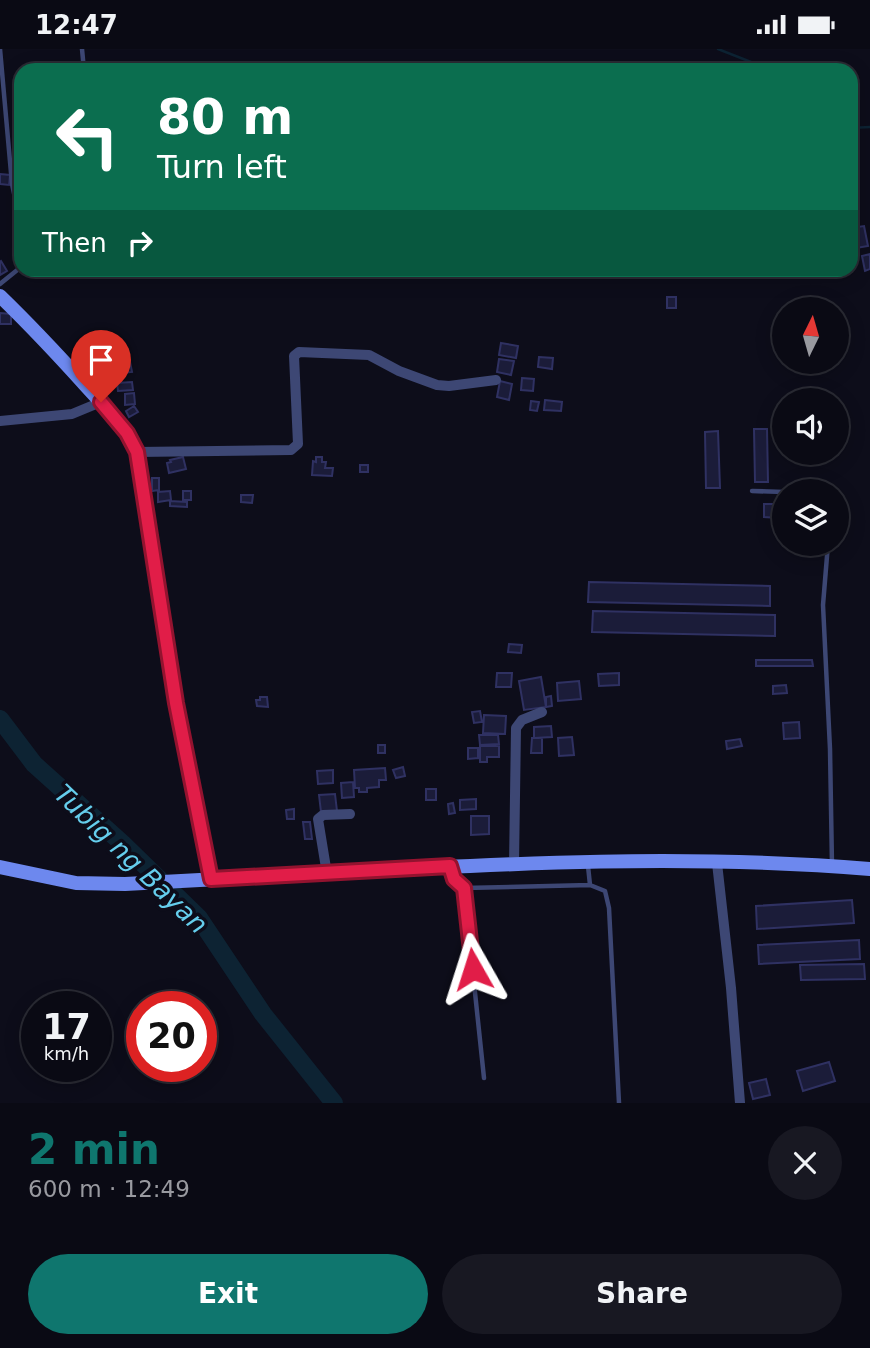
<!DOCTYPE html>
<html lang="en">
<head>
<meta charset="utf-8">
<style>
  :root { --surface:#0a0a14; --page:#181822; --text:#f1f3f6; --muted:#999aa0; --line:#2a2b34; --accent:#0f766e }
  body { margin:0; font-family:"DejaVu Sans",sans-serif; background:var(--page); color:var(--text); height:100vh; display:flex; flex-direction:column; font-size:26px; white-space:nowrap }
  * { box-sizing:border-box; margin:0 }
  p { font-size:23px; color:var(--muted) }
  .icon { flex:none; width:38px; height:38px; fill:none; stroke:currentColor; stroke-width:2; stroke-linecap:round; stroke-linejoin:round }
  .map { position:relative; height:1054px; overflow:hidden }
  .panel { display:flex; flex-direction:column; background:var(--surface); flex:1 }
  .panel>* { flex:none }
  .guide { position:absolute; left:14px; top:14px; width:844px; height:214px; border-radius:21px; box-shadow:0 4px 18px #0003,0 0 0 2px var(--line); background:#0b6e4f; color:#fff; overflow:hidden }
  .needle { width:46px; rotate:5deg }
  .controls { position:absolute; left:772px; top:248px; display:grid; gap:14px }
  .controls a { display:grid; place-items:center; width:77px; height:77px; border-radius:50%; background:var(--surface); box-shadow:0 4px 18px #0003,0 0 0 2px var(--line); font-size:35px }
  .speed { position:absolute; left:21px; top:942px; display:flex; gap:14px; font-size:35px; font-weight:700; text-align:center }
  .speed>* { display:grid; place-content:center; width:91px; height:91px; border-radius:50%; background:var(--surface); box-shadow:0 4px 18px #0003,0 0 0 2px var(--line); line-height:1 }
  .speed small { font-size:18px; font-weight:400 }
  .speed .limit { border:10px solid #d22; background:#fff; color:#111 }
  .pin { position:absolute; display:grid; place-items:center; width:60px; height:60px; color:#fff; margin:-72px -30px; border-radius:50% 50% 50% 0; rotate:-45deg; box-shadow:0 0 7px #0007 }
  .pin .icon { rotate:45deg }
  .me { position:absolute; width:77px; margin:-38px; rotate:354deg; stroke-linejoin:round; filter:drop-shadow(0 0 5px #0008) }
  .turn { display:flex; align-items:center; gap:24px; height:147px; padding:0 28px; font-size:32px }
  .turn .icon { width:91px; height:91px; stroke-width:2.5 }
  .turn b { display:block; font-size:49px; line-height:60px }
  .then { display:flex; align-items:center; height:66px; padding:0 28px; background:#0003; gap:14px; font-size:26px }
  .round { display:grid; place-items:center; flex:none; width:74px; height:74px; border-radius:37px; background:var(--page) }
  .head { display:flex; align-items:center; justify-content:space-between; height:119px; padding:0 28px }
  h1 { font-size:42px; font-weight:800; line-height:52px; color:var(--accent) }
  .cta { display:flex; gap:14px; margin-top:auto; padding:14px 28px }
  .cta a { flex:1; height:80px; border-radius:42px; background:var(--accent); color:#fff; font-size:28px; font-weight:800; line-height:80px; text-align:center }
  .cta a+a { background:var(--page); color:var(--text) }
  .status { display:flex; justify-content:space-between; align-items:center; height:49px; padding:0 35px; background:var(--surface); direction:ltr }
  .status svg { height:19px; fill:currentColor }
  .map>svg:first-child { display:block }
</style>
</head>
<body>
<div class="status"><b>12:47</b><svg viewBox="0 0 49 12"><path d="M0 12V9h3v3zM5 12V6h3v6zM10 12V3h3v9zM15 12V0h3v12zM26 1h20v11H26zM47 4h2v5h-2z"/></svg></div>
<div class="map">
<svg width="870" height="1054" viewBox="0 0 870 1054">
  <rect width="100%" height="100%" fill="#0d0d1a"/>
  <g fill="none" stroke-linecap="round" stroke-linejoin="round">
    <path stroke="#0d2333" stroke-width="2.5" d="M 718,0 L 751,13 L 762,21
      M 850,79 L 870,78"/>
    <path stroke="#0d2333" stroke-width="18" d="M 0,670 L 34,715 L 123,795 L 199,869 L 263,965 L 334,1054"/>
  </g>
  <path fill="#1b1c39" stroke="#2f3162" stroke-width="2" d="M 0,125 L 10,126 L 9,136 L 0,135 Z
    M 864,177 L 868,197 L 850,200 L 850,179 Z
    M 870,205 L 870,220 L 865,222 L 862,207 Z
    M 1,212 L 7,222 L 0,226 L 0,213 Z
    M 667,248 L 676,248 L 676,259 L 667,259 Z
    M 0,264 L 11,265 L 11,275 L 0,275 Z
    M 501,294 L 518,297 L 516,309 L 499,306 Z
    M 539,308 L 553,309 L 552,320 L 538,318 Z
    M 499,310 L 514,312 L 511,326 L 497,323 Z
    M 106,312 L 109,319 L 100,323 L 97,316 Z
    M 130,313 L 132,323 L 123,324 L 121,315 Z
    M 110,325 L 120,325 L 121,332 L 110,333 Z
    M 522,329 L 534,330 L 533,342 L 521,341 Z
    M 500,332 L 512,335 L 509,351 L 497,348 Z
    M 132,333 L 133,341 L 118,342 L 117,334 Z
    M 134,344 L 135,355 L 125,356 L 125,345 Z
    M 545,351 L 562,353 L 561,362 L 544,361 Z
    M 531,352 L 539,353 L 537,362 L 530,361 Z
    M 134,357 L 138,363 L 129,368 L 126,362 Z
    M 754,380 L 767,380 L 768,433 L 755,433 Z
    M 718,382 L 720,439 L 706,439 L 705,383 Z
    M 183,408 L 186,420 L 169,424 L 167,414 L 171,413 L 170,411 Z
    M 316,408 L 322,408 L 322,413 L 326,413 L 325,419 L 333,419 L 332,427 L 312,426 L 313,412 L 316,413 Z
    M 360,416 L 368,416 L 368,423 L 360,423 Z
    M 152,429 L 159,429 L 159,441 L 152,442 Z
    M 170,442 L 171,451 L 158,453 L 158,443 Z
    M 183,442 L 191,442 L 191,451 L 183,451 Z
    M 241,446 L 253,446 L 252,454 L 241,453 Z
    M 170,452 L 187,453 L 187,458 L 170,457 Z
    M 764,455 L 778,455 L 778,469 L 764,468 Z
    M 589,533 L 770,537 L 770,557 L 588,553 Z
    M 593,562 L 775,566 L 775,587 L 592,583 Z
    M 509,595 L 522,596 L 521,604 L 508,603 Z
    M 756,611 L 812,611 L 813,617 L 756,617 Z
    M 497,624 L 512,624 L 511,638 L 496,638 Z
    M 619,624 L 619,636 L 599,637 L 598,625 Z
    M 541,628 L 546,658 L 524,661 L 519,632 Z
    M 579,632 L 581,650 L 558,652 L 557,634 Z
    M 786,636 L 787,644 L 773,645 L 773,637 Z
    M 551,647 L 552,657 L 546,658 L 546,648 Z
    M 260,648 L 267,648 L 268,658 L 257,657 L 256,651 L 260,651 Z
    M 480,662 L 482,673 L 474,674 L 472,663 Z
    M 484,666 L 506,667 L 505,685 L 483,684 Z
    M 799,673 L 800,689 L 784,690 L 783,674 Z
    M 551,677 L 552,688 L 534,689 L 534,678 Z
    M 479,686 L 498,686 L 499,695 L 480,696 Z
    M 572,688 L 574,706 L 559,707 L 558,689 Z
    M 532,689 L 542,689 L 542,704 L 531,704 Z
    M 740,690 L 742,697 L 727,700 L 726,692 Z
    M 378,696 L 385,696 L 385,704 L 378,704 Z
    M 480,697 L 499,697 L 499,708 L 487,708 L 487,713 L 480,713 Z
    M 468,699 L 478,699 L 478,709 L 468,710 Z
    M 403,718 L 405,727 L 396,729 L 393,721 Z
    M 385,719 L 386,731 L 379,731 L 379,738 L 367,739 L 367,743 L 359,743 L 359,739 L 355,739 L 354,721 Z
    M 333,721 L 333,734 L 318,735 L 317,722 Z
    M 353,733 L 354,748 L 342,749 L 341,734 Z
    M 426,740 L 436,740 L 436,751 L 426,751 Z
    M 335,745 L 337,762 L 321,763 L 319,746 Z
    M 476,750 L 476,760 L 460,761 L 460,751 Z
    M 453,754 L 455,764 L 449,765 L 448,755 Z
    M 294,760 L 294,770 L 287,770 L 286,761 Z
    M 471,767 L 489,767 L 489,785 L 471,786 Z
    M 303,773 L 310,773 L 312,790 L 305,790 Z
    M 852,851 L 854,874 L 757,880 L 756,857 Z
    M 859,891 L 860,910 L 759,915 L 758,896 Z
    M 864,915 L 865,930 L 801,931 L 800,916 Z
    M 829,1013 L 835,1032 L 803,1042 L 797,1022 Z
    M 766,1030 L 770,1046 L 753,1050 L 749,1034 Z"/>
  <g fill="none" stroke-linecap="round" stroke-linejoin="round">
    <path stroke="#3d4774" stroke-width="4.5" d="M 0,0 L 12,135 L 21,177
      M 82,0 L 84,21
      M 0,235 L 21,218
      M 752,442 L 784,443
      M 828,495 L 823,556 L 830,700 L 832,816
      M 451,821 L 455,830 L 464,839 L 484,1029
      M 590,836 L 605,842 L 609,859 L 619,1054
      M 464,839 L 590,836 L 588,817"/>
    <path stroke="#3d4774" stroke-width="10" d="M 0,372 L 72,365 L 101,353
      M 137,403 L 291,401 L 298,395 L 294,307 L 299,303 L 369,306 L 399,322 L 437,336 L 449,337 L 496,331
      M 717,814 L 731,939 L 740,1054
      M 514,815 L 516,679 L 522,671 L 542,663
      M 327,825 L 318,770 L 323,766 L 350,765"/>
    <path stroke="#6d88ee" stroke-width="14" d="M 0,247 C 30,276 59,307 87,338 C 105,358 127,378 137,403 L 176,654 L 211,830
      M 0,818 L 76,834 L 125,835 C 194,831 262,828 331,824 C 510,814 691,805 870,820"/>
  </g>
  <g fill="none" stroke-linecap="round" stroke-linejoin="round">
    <g stroke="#92132f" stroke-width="18">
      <path id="route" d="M 101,353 L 127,384 L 137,403 L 176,654 L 211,830 L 450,817 L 454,830 L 464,839 L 473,920"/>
    </g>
    <use href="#route" stroke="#e11d48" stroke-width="12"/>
  </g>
  <g text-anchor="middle" stroke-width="7" stroke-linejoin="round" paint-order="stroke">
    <g font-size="26" font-style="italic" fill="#65ceed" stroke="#0d0d1a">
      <text transform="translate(131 810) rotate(44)" y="9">Tubig ng Bayan</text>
    </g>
  </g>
</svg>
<div class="controls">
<a><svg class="needle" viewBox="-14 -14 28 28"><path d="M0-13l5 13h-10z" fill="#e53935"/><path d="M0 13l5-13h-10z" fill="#999aa0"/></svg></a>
<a><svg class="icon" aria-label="sound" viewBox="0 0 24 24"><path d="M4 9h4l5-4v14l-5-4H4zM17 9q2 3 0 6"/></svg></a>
<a><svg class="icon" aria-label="layers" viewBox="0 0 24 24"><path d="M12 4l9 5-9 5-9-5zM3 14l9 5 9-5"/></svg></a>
</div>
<div class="speed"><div>17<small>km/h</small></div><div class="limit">20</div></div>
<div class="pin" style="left:101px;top:353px;background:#d93025"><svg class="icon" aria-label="arrive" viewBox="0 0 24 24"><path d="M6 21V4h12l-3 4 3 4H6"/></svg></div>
<svg class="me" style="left:473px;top:920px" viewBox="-20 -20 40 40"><path d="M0-17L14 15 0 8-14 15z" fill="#e11d48" stroke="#fff" stroke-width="4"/></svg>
<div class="guide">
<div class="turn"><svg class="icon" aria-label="left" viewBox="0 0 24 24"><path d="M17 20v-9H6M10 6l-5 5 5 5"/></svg><div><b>80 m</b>Turn left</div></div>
<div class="then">Then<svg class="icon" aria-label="right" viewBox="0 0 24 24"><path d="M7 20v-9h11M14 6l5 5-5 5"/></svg></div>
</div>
</div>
<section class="panel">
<div class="head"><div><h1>2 min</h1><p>600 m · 12:49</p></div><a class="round"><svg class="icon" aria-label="close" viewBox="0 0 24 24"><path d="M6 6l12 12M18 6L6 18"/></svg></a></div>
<div class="cta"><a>Exit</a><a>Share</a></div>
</section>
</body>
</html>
